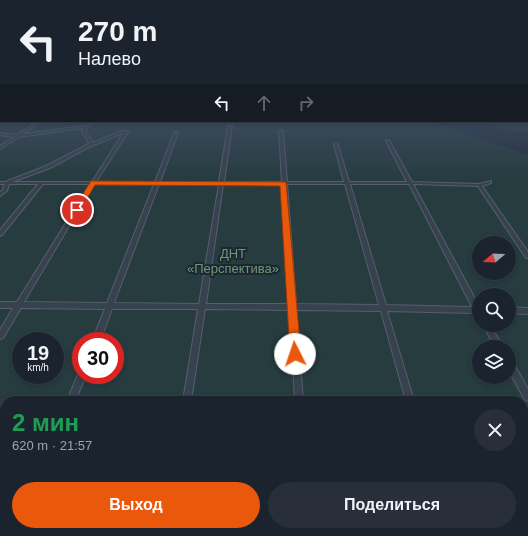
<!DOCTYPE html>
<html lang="ru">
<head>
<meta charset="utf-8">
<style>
  :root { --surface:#1b232e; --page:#282f3a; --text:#f1f3f6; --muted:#a0a4aa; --line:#39404a; --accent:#ea580c }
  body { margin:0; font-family:Arial,sans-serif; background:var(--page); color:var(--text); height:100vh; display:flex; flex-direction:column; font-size:15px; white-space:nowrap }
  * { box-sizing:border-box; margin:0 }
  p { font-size:13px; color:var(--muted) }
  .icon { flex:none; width:22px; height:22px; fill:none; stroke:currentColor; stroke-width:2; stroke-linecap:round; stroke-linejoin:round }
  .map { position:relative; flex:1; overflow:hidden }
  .panel { position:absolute; left:0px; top:396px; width:528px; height:140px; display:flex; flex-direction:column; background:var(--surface); border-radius:16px 16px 0 0; box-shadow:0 2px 6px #0003,0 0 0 1px var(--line) }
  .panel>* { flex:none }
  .banner { position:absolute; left:0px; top:0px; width:528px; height:122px; box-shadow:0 2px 6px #0003,0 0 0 1px var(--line); background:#1b232e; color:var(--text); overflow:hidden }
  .needle { width:26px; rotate:251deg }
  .fabs { position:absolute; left:472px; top:236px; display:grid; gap:8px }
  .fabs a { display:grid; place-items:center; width:44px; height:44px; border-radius:50%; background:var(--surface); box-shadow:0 2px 6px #0003,0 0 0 1px var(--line); font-size:20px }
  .speed { position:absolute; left:12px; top:332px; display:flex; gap:8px; font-size:20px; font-weight:700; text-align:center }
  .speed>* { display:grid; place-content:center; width:52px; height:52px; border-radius:50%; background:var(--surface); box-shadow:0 2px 6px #0003,0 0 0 1px var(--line); line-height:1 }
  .speed small { font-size:10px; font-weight:400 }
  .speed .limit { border:6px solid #d22; background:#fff; color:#111 }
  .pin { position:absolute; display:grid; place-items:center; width:34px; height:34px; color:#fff; margin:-17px; border:2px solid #fff; border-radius:50%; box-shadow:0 1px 4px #0007 }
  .me { position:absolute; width:44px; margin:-22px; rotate:356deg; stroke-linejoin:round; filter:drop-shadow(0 0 3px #0008) }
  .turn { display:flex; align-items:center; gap:14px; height:84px; padding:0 12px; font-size:18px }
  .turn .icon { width:52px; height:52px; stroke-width:2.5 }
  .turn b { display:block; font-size:28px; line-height:34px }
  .lanes { display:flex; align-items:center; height:38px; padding:0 12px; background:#0003; justify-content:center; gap:20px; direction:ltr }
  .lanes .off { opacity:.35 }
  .round { display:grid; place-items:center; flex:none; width:42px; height:42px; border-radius:21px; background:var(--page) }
  .headline { display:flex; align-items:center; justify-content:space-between; height:68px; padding:0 12px }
  h1 { font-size:24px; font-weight:700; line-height:30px; color:#1e9e55 }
  .cta { display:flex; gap:8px; margin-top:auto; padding:8px 12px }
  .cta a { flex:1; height:46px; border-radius:24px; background:var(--accent); color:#fff; font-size:16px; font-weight:700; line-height:46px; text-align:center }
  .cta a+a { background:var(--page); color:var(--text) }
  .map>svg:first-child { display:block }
</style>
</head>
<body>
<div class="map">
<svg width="528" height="536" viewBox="0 0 528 536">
  <rect width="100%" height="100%" fill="#242f3e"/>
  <path fill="#263c3f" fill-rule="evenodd" d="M 527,111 L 528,111 L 528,131 C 513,134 496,128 482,121 L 527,121 Z
    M 0,114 L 1,121 L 429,121 L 528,155 L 528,517 L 523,530 L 523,401 L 5,401 L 5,531 L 523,531 L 521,536 L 0,536 ZM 479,243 L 509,243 L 509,273 L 479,273 ZM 479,295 L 509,295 L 509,325 L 479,325 ZM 21,341 L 55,341 L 55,375 L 21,375 ZM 81,341 L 115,341 L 115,375 L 81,375 ZM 479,347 L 509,347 L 509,377 L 479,377 Z"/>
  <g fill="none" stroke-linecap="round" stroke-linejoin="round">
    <g stroke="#565f6c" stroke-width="2">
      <path id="street" d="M 0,105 L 1,105 L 1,106 L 0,106 Z
        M 38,121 L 42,121 L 23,134 L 84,126 L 90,121 L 94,121 L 87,127 L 86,133 L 93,142 L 92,143 L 122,131 L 127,131 L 128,132 L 96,182 L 155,182 L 174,133 L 176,132 L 178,133 L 160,182 L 219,182 L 228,126 L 230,125 L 232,126 L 224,182 L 282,182 L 279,131 L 281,130 L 283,131 L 287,182 L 344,182 L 334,145 L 336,144 L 338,145 L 349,182 L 407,182 L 386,141 L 389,140 L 412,182 L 479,184 L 491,181 L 491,183 L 482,186 L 528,252 L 528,258 L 526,258 L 478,186 L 413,184 L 479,306 L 479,314 L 478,314 L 475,313 L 387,311 L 414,401 L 406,401 L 381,311 L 296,310 L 303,401 L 295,401 L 290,310 L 205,309 L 191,401 L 183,401 L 198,309 L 112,309 L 100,341 L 92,341 L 105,309 L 21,308 L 3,338 L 0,339 L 0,330 L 13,308 L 0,308 L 0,302 L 17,302 L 90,184 L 43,184 L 2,235 L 0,236 L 0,230 L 38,184 L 9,184 L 7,191 L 0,196 L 0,192 L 3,190 L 4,184 L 0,184 L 0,182 L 5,182 L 46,166 L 87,145 L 89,142 L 82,133 L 83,128 L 19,137 L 0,149 L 0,146 L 14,137 L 0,135 L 0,133 L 17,135 ZM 123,133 L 92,182 L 12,182 L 50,168 L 89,147 ZM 94,184 L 154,184 L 107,303 L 24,302 ZM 159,184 L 219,184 L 199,304 L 114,303 ZM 223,184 L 282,184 L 289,304 L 206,304 ZM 287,184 L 345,184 L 379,305 L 296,304 ZM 350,184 L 409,184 L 472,307 L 386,305 Z
        M 509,307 L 528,308 L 528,314 L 509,313 Z
        M 483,325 L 490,325 L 503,347 L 495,347 Z
        M 509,360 L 512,361 L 528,389 L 528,401 L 525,400 L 509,371 Z
        M 79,372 L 81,372 L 81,375 L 86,375 L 75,401 L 67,401 Z
        M 528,495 L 528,514 L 527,518 L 523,519 L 523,500 L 525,497 Z
        M 8,531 L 20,531 L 18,536 L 6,536 Z
        M 162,531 L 172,531 L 171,536 L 161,536 Z
        M 304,531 L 314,531 L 314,536 L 304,536 Z
        M 512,531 L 522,531 L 521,536 L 511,536 Z"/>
    </g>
    <use href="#street" fill="#38414e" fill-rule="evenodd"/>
  </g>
  <linearGradient id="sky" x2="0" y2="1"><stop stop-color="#141a22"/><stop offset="0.58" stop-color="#3f4d63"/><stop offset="1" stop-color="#3f4d63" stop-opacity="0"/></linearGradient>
  <rect width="528" height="180" fill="url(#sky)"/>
  <path fill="#ea580c" stroke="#983908" d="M 91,181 L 286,182 L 301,354 L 299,358 L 295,359 L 291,358 L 290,354 L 280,186 L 95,185 L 79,212 L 74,212 L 73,210 Z"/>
  <g text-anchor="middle" stroke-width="4" stroke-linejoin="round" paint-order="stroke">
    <g font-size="13" fill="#6b9a76" stroke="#1d2633">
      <text x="233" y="258">ДНТ<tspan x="233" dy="15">«Перспектива»</tspan></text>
    </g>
  </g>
</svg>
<div class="fabs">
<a><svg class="needle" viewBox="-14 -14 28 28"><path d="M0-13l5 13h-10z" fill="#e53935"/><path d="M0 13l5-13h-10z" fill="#a0a4aa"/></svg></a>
<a><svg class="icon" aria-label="search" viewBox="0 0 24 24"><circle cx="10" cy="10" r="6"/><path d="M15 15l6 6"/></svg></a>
<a><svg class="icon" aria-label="layers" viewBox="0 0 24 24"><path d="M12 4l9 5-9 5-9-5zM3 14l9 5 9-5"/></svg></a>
</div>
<div class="speed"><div>19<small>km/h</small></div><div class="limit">30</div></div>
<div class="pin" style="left:77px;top:210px;background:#d93025"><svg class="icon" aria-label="arrive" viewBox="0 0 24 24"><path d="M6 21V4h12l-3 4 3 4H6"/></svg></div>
<svg class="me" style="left:295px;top:354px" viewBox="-20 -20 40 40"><circle r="19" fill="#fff"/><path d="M0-13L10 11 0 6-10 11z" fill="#ea580c"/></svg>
<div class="banner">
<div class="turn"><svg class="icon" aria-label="left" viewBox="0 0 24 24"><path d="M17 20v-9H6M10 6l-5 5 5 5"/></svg><div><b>270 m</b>Налево</div></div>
<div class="lanes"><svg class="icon" aria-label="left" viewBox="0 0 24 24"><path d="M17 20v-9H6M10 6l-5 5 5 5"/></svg><svg class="icon off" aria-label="ahead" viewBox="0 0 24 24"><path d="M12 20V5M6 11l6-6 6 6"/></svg><svg class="icon off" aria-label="right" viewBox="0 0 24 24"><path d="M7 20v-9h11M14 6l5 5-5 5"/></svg></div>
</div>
<section class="panel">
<div class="headline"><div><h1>2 мин</h1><p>620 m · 21:57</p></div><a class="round"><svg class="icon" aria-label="close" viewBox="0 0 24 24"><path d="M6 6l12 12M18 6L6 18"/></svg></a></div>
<div class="cta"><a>Выход</a><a>Поделиться</a></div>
</section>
</div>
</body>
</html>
